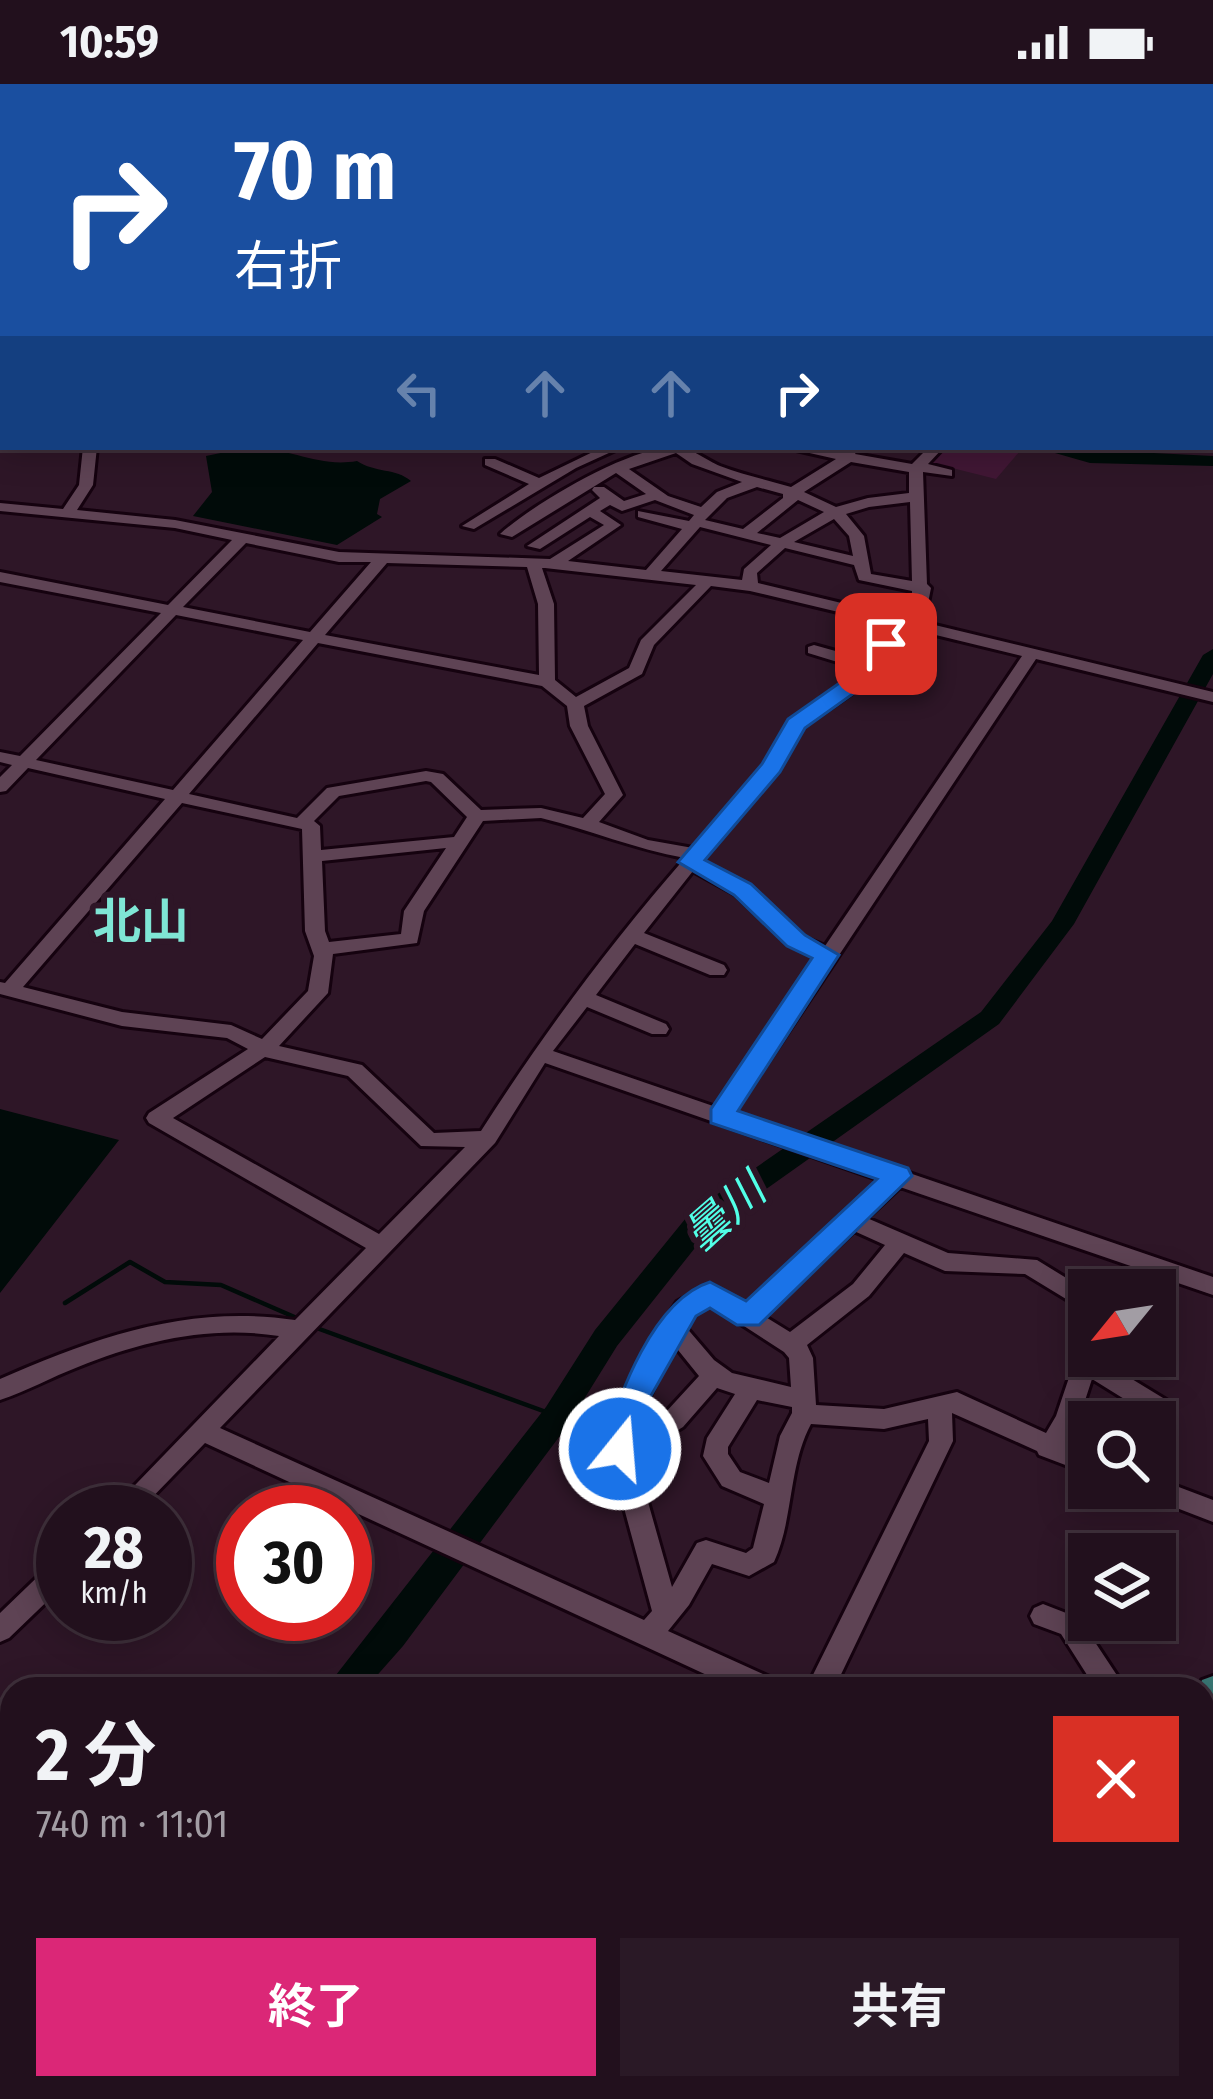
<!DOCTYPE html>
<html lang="ja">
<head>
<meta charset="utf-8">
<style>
  :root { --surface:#22101d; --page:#2a1926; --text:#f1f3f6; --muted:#a29da4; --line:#3f303b; --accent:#db2777 }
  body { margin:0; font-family:"Fira Sans Condensed","Noto Sans JP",sans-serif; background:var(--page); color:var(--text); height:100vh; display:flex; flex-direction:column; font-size:45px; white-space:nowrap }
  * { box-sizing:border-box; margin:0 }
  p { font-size:39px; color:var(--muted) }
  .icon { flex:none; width:66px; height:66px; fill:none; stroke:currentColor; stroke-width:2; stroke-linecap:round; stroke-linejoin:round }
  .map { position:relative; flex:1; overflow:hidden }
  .drawer { position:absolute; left:0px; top:1593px; width:1215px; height:423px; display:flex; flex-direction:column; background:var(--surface); border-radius:36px 36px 0 0; box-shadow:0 6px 30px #0003,0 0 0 3px var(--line) }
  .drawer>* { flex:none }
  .banner { position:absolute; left:0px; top:0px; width:1215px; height:366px; box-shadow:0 6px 30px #0003,0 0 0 3px var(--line); background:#1a4fa0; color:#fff; overflow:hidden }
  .needle { width:78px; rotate:240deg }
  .fabs { position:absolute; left:1068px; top:1185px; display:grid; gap:24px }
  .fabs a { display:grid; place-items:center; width:108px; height:108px; border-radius:0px; background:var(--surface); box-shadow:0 6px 30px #0003,0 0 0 3px var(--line); font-size:60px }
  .speed { position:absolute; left:36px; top:1401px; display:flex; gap:24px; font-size:60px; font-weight:700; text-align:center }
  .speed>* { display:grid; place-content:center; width:156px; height:156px; border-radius:50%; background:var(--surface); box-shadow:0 6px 30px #0003,0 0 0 3px var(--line); line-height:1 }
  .speed small { font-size:30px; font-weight:400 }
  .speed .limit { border:18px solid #d22; background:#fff; color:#111 }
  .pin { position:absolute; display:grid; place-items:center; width:102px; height:102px; color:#fff; margin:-51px; border-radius:24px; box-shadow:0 6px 18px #0006 }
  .me { position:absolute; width:132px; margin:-66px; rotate:17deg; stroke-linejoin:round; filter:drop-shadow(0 0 9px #0008) }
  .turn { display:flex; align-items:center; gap:42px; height:252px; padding:0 36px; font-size:54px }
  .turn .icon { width:156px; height:156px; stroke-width:2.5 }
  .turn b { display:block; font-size:84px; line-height:102px }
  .lanes { display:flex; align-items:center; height:114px; padding:0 36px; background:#0003; justify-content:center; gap:60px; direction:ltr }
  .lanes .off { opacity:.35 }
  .round { display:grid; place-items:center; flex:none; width:126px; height:126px; border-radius:0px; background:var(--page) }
  .headline { display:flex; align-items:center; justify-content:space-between; height:204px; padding:0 36px }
  h1 { font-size:72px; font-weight:700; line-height:90px }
  .cta { display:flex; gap:24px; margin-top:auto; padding:24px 36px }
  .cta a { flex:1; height:138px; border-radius:0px; background:var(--accent); color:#fff; font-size:48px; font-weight:700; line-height:138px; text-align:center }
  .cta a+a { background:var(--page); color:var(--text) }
  .status { display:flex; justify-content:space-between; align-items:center; height:84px; padding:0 60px; background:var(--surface); direction:ltr }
  .status svg { height:33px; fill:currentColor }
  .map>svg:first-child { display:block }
</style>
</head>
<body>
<div class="status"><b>10:59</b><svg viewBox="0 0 49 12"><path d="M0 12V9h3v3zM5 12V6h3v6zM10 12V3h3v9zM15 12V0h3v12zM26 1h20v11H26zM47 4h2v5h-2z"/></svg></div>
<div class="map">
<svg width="1213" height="2015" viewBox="0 0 1213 2015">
  <rect width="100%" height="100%" fill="#2e1627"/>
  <path fill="#411735" d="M 940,363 L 1020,367 L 996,395 L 924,377 Z"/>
  <path fill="#010b09" d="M 250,363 C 287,363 318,384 357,377 C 375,389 396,384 411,397 L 380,415 L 377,430 L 382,433 L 337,461 L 193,432 L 212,408 L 206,372 Z
    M 0,1025 L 119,1056 L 0,1209 Z"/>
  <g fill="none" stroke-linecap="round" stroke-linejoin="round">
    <path stroke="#010b09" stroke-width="3" d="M 33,3 L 50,0
      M 346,3 L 362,0"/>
    <path stroke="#010b09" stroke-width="4.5" d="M 65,1219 L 130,1178 L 165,1198 L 221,1201 L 299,1235
      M 314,1243 L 557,1332"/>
    <path fill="#010b09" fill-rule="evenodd" d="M 250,0 L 265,0 L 268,3 L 253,3 Z
      M 1034,363 L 1213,372 L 1213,382 L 1090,379 Z
      M 1213,565 L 1213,590 L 1074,840 L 999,940 L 710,1145 L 617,1262 L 568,1341 L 403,1562 L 365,1605 L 325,1605 L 546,1323 L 595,1246 L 690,1129 L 981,928 L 1052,837 L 1203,571 Z
      M 12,1942 L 12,1990 L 0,1995 L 0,1947 Z"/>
    <g stroke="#15020f" stroke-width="6">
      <path id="minor" d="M 400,0 L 420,0 L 400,3 Z
        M 541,0 L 555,0 L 558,3 L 544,3 Z
        M 924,0 L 953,3 L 919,3 Z
        M 1193,0 L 1204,0 L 1191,3 Z
        M 1212,19 L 1213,19 L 1212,26 Z
        M 3,32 L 3,38 L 0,39 L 0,33 Z
        M 0,123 L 3,123 L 3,131 L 0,131 Z
        M 1212,202 L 1213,202 L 1213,210 L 1212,210 Z
        M 3,285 L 3,293 L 0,294 L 0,286 Z
        M 1212,330 L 1213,330 L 1213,339 L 1212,339 Z
        M 83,363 L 97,363 L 93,401 L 77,426 L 175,436 L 339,468 L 550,475 L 604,441 L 590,433 L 540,465 L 527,462 L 600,414 L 592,406 L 594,403 L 604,403 L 624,417 L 646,410 L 616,389 L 512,453 L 500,450 C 533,420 636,358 681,363 C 690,364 708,377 720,382 C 744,391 767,396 791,403 L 836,375 L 783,363 L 842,368 L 845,363 L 859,363 L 855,370 L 912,380 L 929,363 L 944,363 L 928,380 L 952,386 L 952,392 L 923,388 L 927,500 L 931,504 L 928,519 L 914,536 L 1213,608 L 1213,618 L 1036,575 L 734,1029 L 1213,1193 L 1213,1211 L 1175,1198 L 1155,1214 L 1155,1206 L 1141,1206 L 1154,1190 L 900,1103 L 867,1134 L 948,1169 L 1037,1176 L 1089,1208 L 1089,1229 L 1025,1190 L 945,1187 L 904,1169 L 869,1212 L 807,1261 L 813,1274 L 816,1321 L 884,1325 L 957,1308 L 1046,1349 L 1056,1332 L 1077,1270 L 1081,1263 L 1089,1261 L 1089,1272 L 1100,1272 L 1099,1275 L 1168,1317 L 1171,1324 L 1168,1331 L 1159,1334 L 1150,1331 L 1092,1295 L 1080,1332 L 1067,1358 L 1089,1369 L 1089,1390 L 1039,1371 L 1037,1367 L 952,1329 L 953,1357 L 834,1605 L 806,1605 L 929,1357 L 928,1335 L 884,1345 L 811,1340 C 788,1383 794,1434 774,1478 L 749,1492 L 712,1480 L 689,1521 L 668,1547 L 776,1596 L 780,1605 L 737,1605 L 205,1359 L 138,1428 L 109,1428 L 279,1252 C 210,1241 142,1257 78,1283 C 52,1293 27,1307 0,1316 L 0,1295 C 95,1253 189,1220 295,1236 L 366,1164 L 149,1039 L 146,1034 L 149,1029 L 248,965 L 227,954 L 122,942 L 0,910 L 0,898 L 5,899 L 165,715 L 28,684 L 6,707 L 0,708 L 0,693 L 12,681 L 0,678 L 0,668 L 20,672 L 161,529 L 0,498 L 0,488 L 168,521 L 232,456 L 175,444 L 0,427 L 0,419 L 63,425 L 79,401 ZM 676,369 L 692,380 L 742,398 L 717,408 L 701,423 L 668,412 L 629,385 ZM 851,378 L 909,388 L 909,409 L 868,414 L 836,423 L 804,408 ZM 757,403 L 783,410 L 783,414 L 743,445 L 705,436 L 727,414 ZM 655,416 L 694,431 L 689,437 L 638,427 L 638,433 L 682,445 L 646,486 L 568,477 L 621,441 L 600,427 L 610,421 L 622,427 ZM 798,416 L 824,428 L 780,454 L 757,449 ZM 910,418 L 912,497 L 871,490 L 864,452 L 846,430 L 869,423 ZM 834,435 L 849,452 L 853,472 L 794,458 ZM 700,443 L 771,461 L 744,485 L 742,496 L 661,487 ZM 246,459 L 339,478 L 371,478 L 310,548 L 183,523 ZM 785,464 L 854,481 L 859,496 L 912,507 L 912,518 L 900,533 L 758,499 L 757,489 ZM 387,479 L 527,483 L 538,520 L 539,591 L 325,551 ZM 542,484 L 545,484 L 696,501 L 641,556 L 629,584 L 576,613 L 555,596 L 554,520 ZM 711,502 L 750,507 L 893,541 L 864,575 L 814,561 L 808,563 L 808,569 L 857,584 L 843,599 L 790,636 L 764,681 L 693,764 L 648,756 L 599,738 L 623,711 L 588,642 L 584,622 L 642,590 L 654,561 ZM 176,531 L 303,556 L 173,706 L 36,676 ZM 907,544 L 1022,572 L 825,862 L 803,853 L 749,802 L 702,777 L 778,687 L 803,643 L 855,607 ZM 318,559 L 542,602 L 567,622 L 570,642 L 605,710 L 583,734 L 541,724 L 481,726 L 443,690 L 426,687 L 327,704 L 297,734 L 189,710 ZM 426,697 L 431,698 L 467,733 L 454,753 L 321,766 L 320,742 L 314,737 L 339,712 ZM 182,719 L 302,745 L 305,847 L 314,872 L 308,907 L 262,955 L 231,941 L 122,928 L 23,903 ZM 541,734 C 590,746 635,765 685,774 C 610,860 543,950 481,1047 L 434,1049 L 362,981 L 279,962 L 328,909 L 333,870 L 417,859 L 424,827 L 483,737 ZM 446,764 L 404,827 L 401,850 L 329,858 L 325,847 L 322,777 ZM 693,787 L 735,810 L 789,861 L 818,873 L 716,1023 L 553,967 L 587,923 L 652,950 L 666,950 L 669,945 L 666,940 L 596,911 L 635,860 L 710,891 L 724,891 L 727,886 L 724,881 L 644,849 ZM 265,973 L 348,992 L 421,1062 L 465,1063 L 379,1150 L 173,1034 ZM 545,979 L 880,1096 L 746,1220 L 710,1200 L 677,1218 L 654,1253 L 609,1347 L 608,1365 L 652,1527 L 644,1536 L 220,1344 L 495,1059 ZM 854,1147 L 885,1161 L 853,1200 L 790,1248 L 764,1232 ZM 710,1220 L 784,1268 L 789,1274 L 791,1303 L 732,1289 L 714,1276 L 685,1242 L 693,1230 ZM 674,1261 L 699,1292 L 665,1329 L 633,1348 ZM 717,1304 L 735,1310 L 707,1354 L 703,1372 L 722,1402 L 764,1420 L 753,1464 L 746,1469 L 706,1456 L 697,1459 L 672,1503 L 635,1372 L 683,1343 ZM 757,1316 L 792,1323 L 792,1329 L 780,1352 L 769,1399 L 740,1388 L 728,1370 L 728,1363 Z
        M 603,363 L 622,363 L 576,384 L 474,445 L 462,442 L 529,400 L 485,381 L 485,375 L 495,375 L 539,394 Z
        M 1155,1394 L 1213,1416 L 1213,1438 L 1143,1411 L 1139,1404 L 1155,1404 Z
        M 63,1474 L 63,1502 L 9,1554 L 0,1558 L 0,1529 L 54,1477 Z
        M 1043,1520 L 1079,1534 L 1126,1605 L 1096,1605 L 1061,1550 L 1034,1540 L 1030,1532 L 1034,1524 Z
        M 1203,1795 L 1213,1800 L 1213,1830 L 1203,1826 Z"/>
    </g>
    <g stroke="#15020f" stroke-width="6">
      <path id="major" d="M 1213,1592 L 1213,1705 L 1203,1709 L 1203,1605 L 1198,1605 L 1202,1596 Z
        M 1119,2004 L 1155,2004 L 1152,2015 L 1116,2015 Z"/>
    </g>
    <use href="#minor" fill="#5e4354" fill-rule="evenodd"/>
    <use href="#major" fill="#397774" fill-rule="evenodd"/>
  </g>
  <path fill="#1a73e8" stroke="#114b97" stroke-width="3" d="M 878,555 L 896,560 L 857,607 L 805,644 L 780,688 L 705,776 L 751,800 L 805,851 L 839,871 L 738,1027 L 908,1084 L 912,1092 L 759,1241 L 737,1241 L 710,1224 L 696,1232 L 648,1317 L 631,1375 L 608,1375 L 604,1365 C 618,1312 653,1216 710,1198 L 746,1217 L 877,1095 L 711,1039 L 711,1025 L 812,874 L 787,862 L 734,811 L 678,778 L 762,680 L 788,635 L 841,598 Z"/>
  <g text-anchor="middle" stroke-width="12" stroke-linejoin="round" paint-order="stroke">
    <g font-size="45" font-style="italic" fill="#51ffe7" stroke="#2e1627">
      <text transform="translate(724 1128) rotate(-41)" y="16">曇川</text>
    </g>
    <g font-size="48" font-weight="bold" fill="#7fe6d5" stroke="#2e1627">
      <text x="141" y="854">北山</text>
    </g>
  </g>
</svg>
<div class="fabs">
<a><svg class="needle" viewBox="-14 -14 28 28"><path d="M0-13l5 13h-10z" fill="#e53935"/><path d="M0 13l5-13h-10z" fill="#a29da4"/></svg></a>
<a><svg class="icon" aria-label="search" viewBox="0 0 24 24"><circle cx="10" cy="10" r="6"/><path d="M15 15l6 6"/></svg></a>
<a><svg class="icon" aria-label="layers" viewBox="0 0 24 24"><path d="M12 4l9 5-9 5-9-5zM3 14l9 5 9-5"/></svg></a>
</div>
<div class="speed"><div>28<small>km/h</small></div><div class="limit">30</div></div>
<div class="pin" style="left:886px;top:560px;background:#d93025"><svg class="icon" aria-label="arrive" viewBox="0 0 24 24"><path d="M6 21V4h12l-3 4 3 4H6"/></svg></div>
<svg class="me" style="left:620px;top:1365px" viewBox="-20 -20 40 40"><circle r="17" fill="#1a73e8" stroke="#fff" stroke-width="3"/><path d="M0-11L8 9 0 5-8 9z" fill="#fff"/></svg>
<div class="banner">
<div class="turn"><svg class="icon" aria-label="right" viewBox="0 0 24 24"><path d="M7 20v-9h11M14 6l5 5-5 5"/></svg><div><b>70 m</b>右折</div></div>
<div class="lanes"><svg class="icon off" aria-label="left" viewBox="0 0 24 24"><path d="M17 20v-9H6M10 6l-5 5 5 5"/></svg><svg class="icon off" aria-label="ahead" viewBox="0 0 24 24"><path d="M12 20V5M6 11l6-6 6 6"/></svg><svg class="icon off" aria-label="ahead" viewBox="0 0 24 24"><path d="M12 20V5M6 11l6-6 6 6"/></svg><svg class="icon" aria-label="right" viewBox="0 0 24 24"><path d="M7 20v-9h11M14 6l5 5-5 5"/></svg></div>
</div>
<section class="drawer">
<div class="headline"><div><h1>2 分</h1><p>740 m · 11:01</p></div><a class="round" style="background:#d93025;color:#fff"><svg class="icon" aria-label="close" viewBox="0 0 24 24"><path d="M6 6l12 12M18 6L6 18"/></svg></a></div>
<div class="cta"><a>終了</a><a>共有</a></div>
</section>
</div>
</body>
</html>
